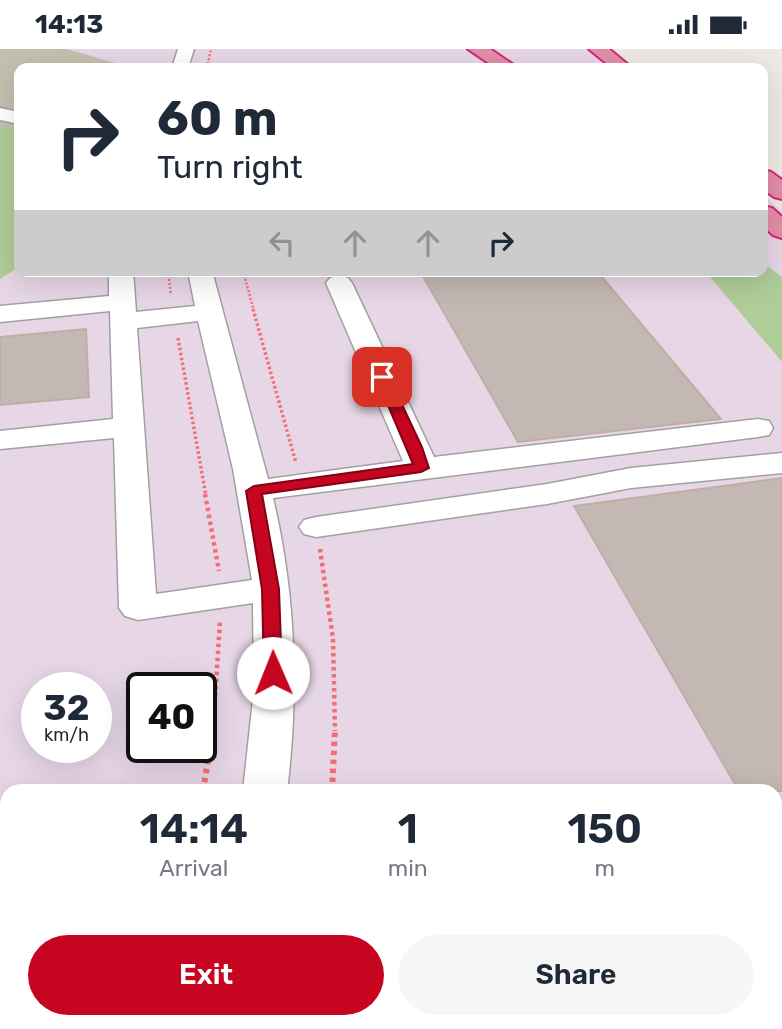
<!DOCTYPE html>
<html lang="en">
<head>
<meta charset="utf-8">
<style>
  :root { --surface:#fff; --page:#f6f6f7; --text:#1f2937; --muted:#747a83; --accent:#c60520 }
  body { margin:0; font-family:Rubik,sans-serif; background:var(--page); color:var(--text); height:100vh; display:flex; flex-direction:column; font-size:26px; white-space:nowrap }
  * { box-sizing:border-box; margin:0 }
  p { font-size:23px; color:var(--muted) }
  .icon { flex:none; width:38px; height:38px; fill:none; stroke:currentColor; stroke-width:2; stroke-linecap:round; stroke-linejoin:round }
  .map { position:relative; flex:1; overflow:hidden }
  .drawer { position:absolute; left:0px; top:735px; width:782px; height:245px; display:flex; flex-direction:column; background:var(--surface); border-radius:21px 21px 0 0; box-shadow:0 7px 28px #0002 }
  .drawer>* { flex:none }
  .hud { position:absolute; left:14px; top:14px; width:754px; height:214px; border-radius:14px; box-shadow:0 7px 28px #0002; background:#fff; color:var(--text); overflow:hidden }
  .speed { position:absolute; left:21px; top:623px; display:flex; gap:14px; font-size:35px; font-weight:700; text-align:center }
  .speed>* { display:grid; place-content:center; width:91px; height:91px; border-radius:50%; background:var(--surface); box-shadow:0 7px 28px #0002; line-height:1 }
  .speed small { font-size:18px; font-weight:400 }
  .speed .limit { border:4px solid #111; border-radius:10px; background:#fff; color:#111 }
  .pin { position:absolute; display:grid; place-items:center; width:60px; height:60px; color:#fff; margin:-30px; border-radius:14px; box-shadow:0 4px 10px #0006 }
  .me { position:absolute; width:77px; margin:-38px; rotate:359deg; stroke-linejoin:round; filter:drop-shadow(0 0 5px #0008) }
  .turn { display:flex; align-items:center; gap:24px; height:147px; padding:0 28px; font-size:32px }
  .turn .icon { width:91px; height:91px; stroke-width:2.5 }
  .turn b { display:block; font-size:49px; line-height:60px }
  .lanes { display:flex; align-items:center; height:66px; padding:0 28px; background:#0003; justify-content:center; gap:35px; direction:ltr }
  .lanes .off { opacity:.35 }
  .eta { display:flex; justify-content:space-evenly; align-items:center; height:119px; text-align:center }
  .eta b { font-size:42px; font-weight:600; line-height:49px }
  .primary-button { display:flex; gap:14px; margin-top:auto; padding:14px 28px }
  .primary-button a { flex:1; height:80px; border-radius:42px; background:var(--accent); color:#fff; font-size:28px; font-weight:600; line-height:80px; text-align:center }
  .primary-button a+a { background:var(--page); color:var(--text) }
  .status { display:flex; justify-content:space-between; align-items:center; height:49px; padding:0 35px; background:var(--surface); direction:ltr }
  .status svg { height:19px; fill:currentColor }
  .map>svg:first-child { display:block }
</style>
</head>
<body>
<div class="status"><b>14:13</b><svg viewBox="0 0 49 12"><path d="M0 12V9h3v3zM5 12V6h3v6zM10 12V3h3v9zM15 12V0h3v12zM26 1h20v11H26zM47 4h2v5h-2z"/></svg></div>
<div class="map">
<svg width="782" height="980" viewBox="0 0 782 980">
  <rect width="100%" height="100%" fill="#eee9e4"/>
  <path fill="#e7d6e6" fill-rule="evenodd" d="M 67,0 L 591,0 L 610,19 L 133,19 Z
    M 763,146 L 782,162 L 782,228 L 763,213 Z
    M 19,218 L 19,222 L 705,222 L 782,313 L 782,980 L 0,980 L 0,230 ZM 37,639 L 96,639 L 96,698 L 37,698 ZM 142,639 L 201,639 L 201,698 L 142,698 ZM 7,742 L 775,742 L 775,973 L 7,973 Z"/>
  <path fill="#c3c0af" d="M 0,0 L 67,0 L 133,19 L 19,19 L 19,79 L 0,79 Z"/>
  <path fill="#afcd99" d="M 0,79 L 19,79 L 19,218 L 0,230 Z
    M 763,213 L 782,228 L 782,313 L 705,222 L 763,222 Z"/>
  <path fill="#c3b8b3" stroke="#c0aea6" stroke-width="2" d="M 420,222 L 597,222 L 721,370 L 518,393 Z
    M 86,280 L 89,348 L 0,356 L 0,288 Z
    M 782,429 L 782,742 L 739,742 L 574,457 Z"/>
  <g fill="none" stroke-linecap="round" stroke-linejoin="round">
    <g stroke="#a1a1a1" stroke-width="3">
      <path id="minor" d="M 178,0 L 194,0 L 188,19 L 172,19 Z
        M 0,59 L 19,63 L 19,75 L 0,71 Z
        M 109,222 L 133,222 L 136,263 L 195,257 L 188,222 L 212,222 L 268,430 L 403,412 L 326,234 L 330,229 L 339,226 L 348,229 L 352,234 L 434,408 L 758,370 L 769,372 L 773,379 L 769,386 L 758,388 L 273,449 C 296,546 299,644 287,742 L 243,742 L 254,641 L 253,554 L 138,571 L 125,567 L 119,559 L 114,389 L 0,400 L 0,382 L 113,370 L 110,262 L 0,273 L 0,257 L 109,247 ZM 198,272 L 233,420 L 252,531 L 156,545 L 137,279 Z
        M 782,404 L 782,424 L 631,439 L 547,455 L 316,488 L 304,485 L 299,478 L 304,471 L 316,468 L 547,435 L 631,419 Z
        M 7,873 L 7,920 L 0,923 L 0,875 Z
        M 188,973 L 242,973 L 240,980 L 186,980 Z"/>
    </g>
    <g stroke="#d4287b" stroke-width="4">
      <path id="highway" d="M 468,0 L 490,0 L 518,19 L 496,19 Z
        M 589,0 L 609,0 L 632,19 L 612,19 Z
        M 763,121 L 771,123 L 782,131 L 782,150 L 774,148 L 763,140 Z
        M 763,157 L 772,159 L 782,168 L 782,189 L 773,186 L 763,177 Z"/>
    </g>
    <path stroke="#f66d72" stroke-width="2.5" stroke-dasharray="2 2" stroke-linecap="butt" d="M 207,19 L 211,0
      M 168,222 L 171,246
      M 243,222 L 254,262"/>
    <path stroke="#f66d72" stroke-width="3.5" stroke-dasharray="2.5 2.5" stroke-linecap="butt" d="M 253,260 L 296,414
      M 178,289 L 206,447"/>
    <path stroke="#f66d72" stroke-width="4.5" stroke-dasharray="3.5 3.5" stroke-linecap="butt" d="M 205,445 L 219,522
      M 320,500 L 333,590 L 335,682
      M 213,682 L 220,572"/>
    <path stroke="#f66d72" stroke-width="6" stroke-dasharray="4.5 4.5" stroke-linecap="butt" d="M 203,742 L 213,680
      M 332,742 L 335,680
      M 135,980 L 138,973
      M 292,980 L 294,973"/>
    <use href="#minor" fill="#fff" fill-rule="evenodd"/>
    <use href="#highway" fill="#e48da9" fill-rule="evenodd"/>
  </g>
  <path fill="#c60520" stroke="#810315" stroke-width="2" d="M 382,324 L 389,328 L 422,398 L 429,419 L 421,423 L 262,445 L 279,540 L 282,624 L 279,628 L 266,628 L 264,624 L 262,540 L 246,442 L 254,437 L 413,415 L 376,328 Z"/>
</svg>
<div class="speed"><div>32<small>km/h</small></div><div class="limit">40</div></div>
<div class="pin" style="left:382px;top:328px;background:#d93025"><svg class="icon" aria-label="arrive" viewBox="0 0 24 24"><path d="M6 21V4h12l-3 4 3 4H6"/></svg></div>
<svg class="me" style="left:273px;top:624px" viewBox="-20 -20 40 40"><circle r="19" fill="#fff"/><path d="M0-13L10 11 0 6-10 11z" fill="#c60520"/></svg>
<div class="hud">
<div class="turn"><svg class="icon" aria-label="right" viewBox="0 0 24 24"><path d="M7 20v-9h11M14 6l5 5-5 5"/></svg><div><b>60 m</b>Turn right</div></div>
<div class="lanes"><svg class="icon off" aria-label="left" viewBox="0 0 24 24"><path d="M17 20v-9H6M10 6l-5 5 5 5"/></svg><svg class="icon off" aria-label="ahead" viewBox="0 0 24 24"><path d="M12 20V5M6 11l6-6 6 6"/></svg><svg class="icon off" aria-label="ahead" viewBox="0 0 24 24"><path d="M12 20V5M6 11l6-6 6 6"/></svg><svg class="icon" aria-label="right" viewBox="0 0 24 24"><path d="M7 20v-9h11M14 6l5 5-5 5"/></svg></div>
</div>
<section class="drawer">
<div class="eta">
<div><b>14:14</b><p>Arrival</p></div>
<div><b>1</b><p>min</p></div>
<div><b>150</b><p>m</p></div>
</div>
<div class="primary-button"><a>Exit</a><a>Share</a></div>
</section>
</div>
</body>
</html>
